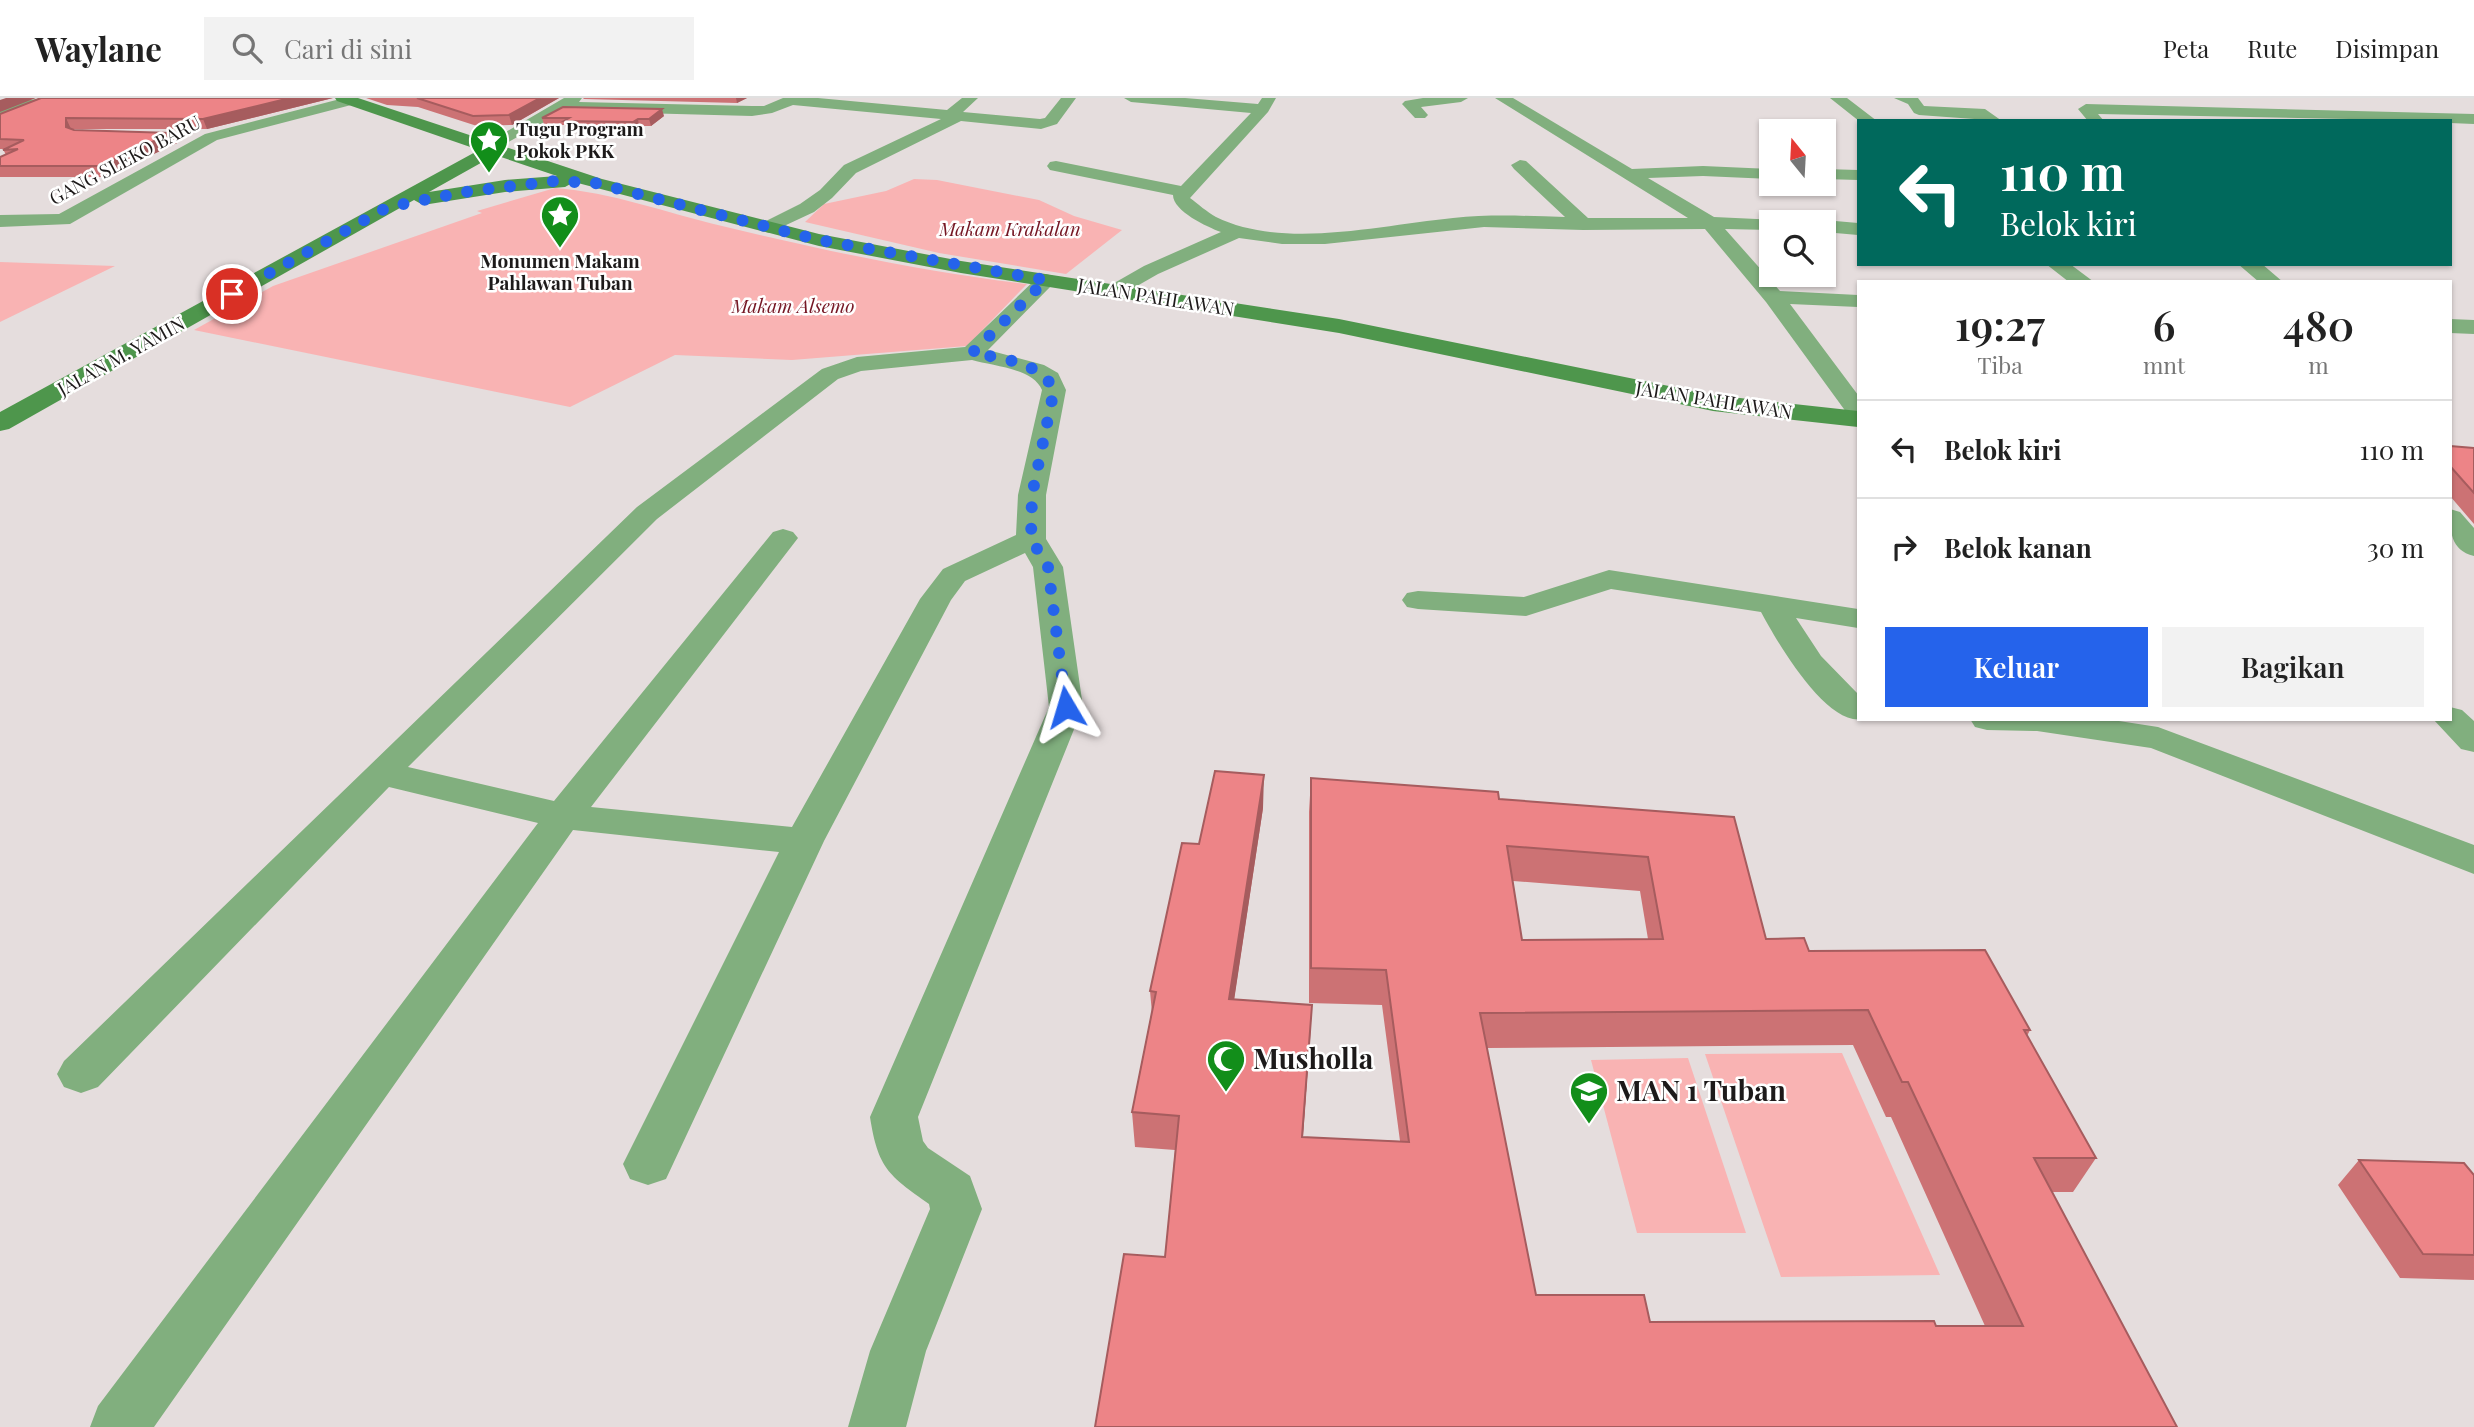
<!DOCTYPE html>
<html lang="id">
<head>
<meta charset="utf-8">
<style>
  :root { --surface:#fff; --page:#f2f2f2; --text:#222; --muted:#767676; --line:#e0e0e0; --accent:#2563eb }
  body { margin:0; font-family:"Playfair Display",serif; background:var(--page); color:var(--text); height:100vh; display:flex; flex-direction:column; font-size:26px; white-space:nowrap }
  * { box-sizing:border-box; margin:0 }
  p { font-size:23px; color:var(--muted) }
  .icon { flex:none; width:38px; height:38px; fill:none; stroke:currentColor; stroke-width:2; stroke-linecap:round; stroke-linejoin:round }
  .map { position:relative; flex:1; overflow:hidden }
  .panel { position:absolute; left:1857px; top:182px; width:595px; height:441px; display:flex; flex-direction:column; background:var(--surface); border-radius:0px; box-shadow:0 2px 5px #0004 }
  .panel>* { flex:none }
  .guide { position:absolute; left:1857px; top:21px; width:595px; height:147px; border-radius:0px; box-shadow:0 2px 5px #0004; background:#00695c; color:#fff; overflow:hidden }
  .needle { width:46px; rotate:342deg }
  .controls { position:absolute; left:1759px; top:21px; display:grid; gap:14px }
  .controls a { display:grid; place-items:center; width:77px; height:77px; border-radius:0px; background:var(--surface); box-shadow:0 2px 5px #0004; font-size:35px }
  .pin { position:absolute; display:grid; place-items:center; width:60px; height:60px; color:#fff; margin:-30px; border:4px solid #fff; border-radius:50%; box-shadow:0 2px 7px #0007 }
  .me { position:absolute; width:77px; margin:-38px; rotate:353deg; stroke-linejoin:round; filter:drop-shadow(0 0 5px #0008) }
  .turn { display:flex; align-items:center; gap:24px; height:147px; padding:0 28px; font-size:32px }
  .turn .icon { width:91px; height:91px; stroke-width:2.5 }
  .turn b { display:block; font-size:49px; line-height:60px }
  .eta { display:flex; justify-content:space-evenly; align-items:center; height:119px; text-align:center }
  .eta b { font-size:42px; font-weight:600; line-height:49px }
  .action { display:flex; gap:14px; margin-top:auto; padding:14px 28px }
  .action a { flex:1; height:80px; border-radius:0px; background:var(--accent); color:#fff; font-size:28px; font-weight:600; line-height:80px; text-align:center }
  .action a+a { background:var(--page); color:var(--text) }
  ul { padding:0; list-style:none }
  li { display:flex; align-items:center; gap:21px; height:98px; padding:0 28px; border-top:2px solid var(--line) }
  li div { flex:1 }
  li b { display:block; font-size:26px }
  li em { font-style:normal }
  header { display:flex; align-items:center; gap:42px; box-sizing:border-box; height:98px; padding:0 35px; background:var(--surface); border-bottom:2px solid var(--line) }
  header strong { font-size:33px }
  nav { display:flex; gap:38px; margin-inline-start:auto; font-size:24px }
  .search { width:490px; height:63px; background:var(--page); display:flex; align-items:center; gap:18px; box-sizing:border-box; padding:0 24px; border-radius:0px; color:var(--muted); font-size:26px }
  .map>svg:first-child { display:block }
</style>
</head>
<body>
<header>
<strong>Waylane</strong>
<div class="search"><svg class="icon" aria-label="search" viewBox="0 0 24 24"><circle cx="10" cy="10" r="6"/><path d="M15 15l6 6"/></svg>Cari di sini</div>
<nav><a>Peta</a><a>Rute</a><a>Disimpan</a></nav>
</header>
<div class="map">
<svg width="2474" height="1329" viewBox="0 0 2474 1329">
  <rect width="100%" height="100%" fill="#e5dddd"/>
  <path fill="#f9b3b3" d="M 914,81 L 937,82 L 1039,102 L 1074,118 L 1122,132 L 1066,176 L 939,155 L 805,124 L 824,106 L 886,93 Z
    M 555,90 C 611,94 667,115 722,128 C 822,152 924,174 1027,186 L 967,248 L 792,262 L 675,257 L 570,309 L 194,232 L 273,188 L 482,115 L 477,113 Z
    M 0,164 L 115,168 L 0,224 Z
    M 1842,955 L 1940,1177 L 1781,1179 L 1705,956 Z
    M 1688,960 L 1746,1135 L 1637,1135 L 1591,962 Z"/>
  <g fill="none" stroke-linecap="round" stroke-linejoin="round">
    <path fill="#81af7e" fill-rule="evenodd" d="M 42,0 L 50,1 L 53,4 L 45,9 L 0,17 L 0,7 Z
      M 344,0 L 355,0 L 357,3 L 355,6 L 217,42 L 70,126 L 0,129 L 0,117 L 59,116 L 205,36 Z
      M 564,0 L 582,0 L 579,4 L 752,8 L 764,8 L 783,0 L 818,0 L 947,12 L 962,0 L 978,0 L 963,14 L 1040,21 L 1045,20 L 1061,0 L 1076,0 L 1057,26 L 1041,31 L 961,23 L 856,75 L 832,100 L 814,114 L 769,135 L 762,133 L 759,129 L 762,125 L 800,106 L 820,92 L 844,67 L 941,21 L 793,7 L 772,15 L 752,18 L 564,13 L 494,52 L 482,52 L 480,49 Z
      M 1124,0 L 1185,0 L 1258,6 L 1262,0 L 1276,0 L 1268,14 L 1190,100 C 1198,106 1207,114 1216,119 C 1283,152 1381,127 1453,120 C 1491,116 1527,118 1565,119 L 1514,71 L 1511,67 L 1520,62 L 1526,63 L 1588,120 L 1688,120 L 1495,0 L 1513,0 L 1632,71 L 1703,68 L 1771,71 L 1771,81 L 1703,78 L 1648,80 L 1714,119 L 1778,122 L 1779,124 L 1771,124 L 1771,132 L 1725,131 L 1780,193 L 1858,197 L 1858,209 L 1790,206 L 1858,297 L 1858,320 L 1849,318 L 1766,204 L 1705,131 L 1583,132 L 1484,129 L 1325,146 L 1282,146 L 1239,140 L 1158,176 L 1123,196 L 1109,196 L 1105,192 L 1109,188 L 1144,168 L 1221,134 C 1207,129 1173,113 1173,97 L 1050,72 L 1047,68 L 1050,64 L 1056,63 L 1181,88 L 1251,15 L 1131,4 Z
      M 1423,0 L 1468,0 L 1461,4 L 1421,9 L 1428,17 L 1425,20 L 1415,20 L 1402,6 L 1405,3 Z
      M 1830,0 L 1847,0 L 1877,23 L 1859,23 Z
      M 1894,0 L 1918,0 L 1924,8 L 1985,11 L 2002,23 L 1919,17 L 1914,15 L 1908,6 Z
      M 2086,6 L 2474,16 L 2474,26 L 2450,25 L 2450,23 L 2098,16 L 2104,23 L 2088,23 L 2078,11 Z
      M 1824,71 L 1858,72 L 1858,82 L 1824,81 Z
      M 1824,122 L 1858,125 L 1858,137 L 1824,134 L 1824,124 L 1817,124 Z
      M 2046,166 L 2070,166 L 2094,184 L 2069,184 Z
      M 2238,166 L 2262,166 L 2283,184 L 2259,184 Z
      M 1046,176 L 1053,178 L 1056,182 L 1053,186 L 988,252 L 1044,267 L 1058,275 L 1066,292 L 1046,397 L 1046,441 L 1063,469 L 1083,609 L 918,1019 L 923,1043 L 928,1050 L 970,1078 L 982,1111 L 926,1253 L 906,1329 L 848,1329 L 870,1253 L 930,1111 L 929,1106 C 888,1077 878,1070 870,1019 L 1049,609 L 1033,469 L 1025,455 L 965,483 L 951,502 L 824,743 L 666,1081 L 648,1087 L 630,1081 L 623,1066 L 779,754 L 573,732 L 154,1329 L 90,1329 L 98,1308 L 538,725 L 389,689 L 98,989 L 81,995 L 64,989 L 57,976 L 64,963 L 637,409 L 822,271 L 857,259 L 965,249 L 1039,178 ZM 972,262 C 992,268 1033,270 1042,292 L 1018,397 L 1016,437 L 943,471 L 920,501 L 792,729 L 591,709 L 798,440 L 793,434 L 783,431 L 773,434 L 554,703 L 408,669 L 657,421 L 838,281 L 861,273 Z
      M 2450,221 L 2474,222 L 2474,236 L 2450,235 Z
      M 2450,411 L 2460,414 L 2474,430 L 2474,458 C 2450,452 2450,433 2450,411 Z
      M 1609,472 L 1858,511 L 1858,530 L 1796,520 L 1821,558 L 1858,596 L 1858,621 L 1863,621 C 1826,629 1776,542 1761,514 L 1611,491 L 1526,518 L 1418,511 L 1407,509 L 1402,502 L 1407,495 L 1418,493 L 1524,499 Z
      M 2450,609 L 2462,612 L 2474,623 L 2474,654 L 2461,651 L 2433,621 L 2450,621 Z
      M 1970,621 L 2106,621 L 2158,629 L 2474,747 L 2474,776 L 2151,650 L 2037,633 L 1987,632 L 1975,629 Z"/>
    <path fill="#4e964c" fill-rule="evenodd" d="M 335,0 L 358,0 L 602,81 L 819,136 L 961,163 L 1339,221 L 1713,297 L 1858,313 L 1858,329 L 1713,313 L 1339,235 L 961,175 L 819,148 L 574,84 L 565,89 L 505,94 L 423,107 L 414,102 L 9,331 L 0,333 L 0,314 L 479,52 L 337,3 ZM 495,57 L 557,78 L 505,82 L 429,94 Z"/>
  </g>
  <path fill="#cc7274" fill-rule="evenodd" d="M 333,0 L 207,31 L 71,31 L 74,32 L 177,45 L 105,79 L 0,79 L 0,59 L 6,57 L 3,51 L 0,51 L 0,16 Z
    M 366,0 L 559,0 L 512,27 L 477,28 L 418,9 L 387,7 Z
    M 583,0 L 747,0 L 737,5 L 584,1 Z
    M 664,18 L 651,28 L 639,28 L 635,31 L 566,30 L 565,27 L 544,27 L 542,20 Z
    M 2450,348 L 2474,350 L 2474,426 L 2450,398 Z
    M 1311,680 L 1499,701 L 1734,719 L 1766,841 L 1809,853 L 2030,932 L 2027,938 L 2096,1060 L 2073,1094 L 2052,1094 L 2177,1329 L 1165,1159 L 1175,1052 L 1135,1049 L 1132,1014 L 1152,915 L 1150,893 L 1199,746 L 1263,710 L 1234,901 L 1312,907 L 1303,1039 L 1400,1043 L 1382,907 L 1309,905 L 1309,714 ZM 1513,783 L 1640,793 L 1648,841 L 1522,842 ZM 1853,947 L 1886,1019 L 1891,1019 L 1985,1228 L 1650,1224 L 1536,1197 L 1487,950 Z
    M 2359,1062 L 2474,1077 L 2474,1182 L 2400,1180 L 2338,1087 Z"/>
  <path fill="#a65c5e" d="M 6,0 L 36,0 L 0,14 L 0,2 Z
    M 290,0 L 333,0 L 207,31 L 203,21 Z
    M 540,0 L 559,0 L 512,27 L 509,17 Z
    M 736,0 L 747,0 L 737,5 Z
    M 662,11 L 664,18 L 651,28 L 649,21 Z
    M 66,20 L 71,31 L 71,39 L 66,29 Z
    M 638,21 L 639,28 L 635,31 L 633,24 Z
    M 172,35 L 177,45 L 105,79 L 99,68 Z
    M 1264,677 L 1263,710 L 1229,936 L 1229,901 Z
    M 1312,907 L 1310,942 L 1300,1074 L 1302,1039 Z"/>
  <path fill="#ed8487" stroke="#a65c5e" stroke-width="2" fill-rule="evenodd" d="M 41,0 L 290,0 L 203,21 L 66,20 L 66,29 L 74,32 L 172,35 L 99,68 L 0,68 L 0,59 L 18,51 L 3,52 L 24,42 L 0,41 L 0,16 Z
    M 417,0 L 540,0 L 509,17 L 473,18 Z
    M 563,9 L 662,11 L 649,21 L 638,21 L 633,24 L 564,23 L 569,20 L 542,20 Z
    M 2450,348 L 2474,350 L 2474,395 L 2450,368 Z
    M 1215,673 L 1264,677 L 1229,901 L 1312,907 L 1302,1039 L 1409,1044 L 1386,872 L 1311,870 L 1311,680 L 1498,694 L 1499,701 L 1734,719 L 1766,841 L 1804,840 L 1809,853 L 1985,852 L 2030,932 L 2024,932 L 2096,1060 L 2034,1060 L 2177,1329 L 1095,1329 L 1124,1156 L 1165,1159 L 1179,1018 L 1132,1014 L 1156,894 L 1150,893 L 1182,745 L 1199,746 ZM 1507,748 L 1648,759 L 1663,841 L 1522,842 ZM 1868,912 L 1902,984 L 1908,984 L 2023,1228 L 1936,1228 L 1934,1223 L 1650,1224 L 1644,1197 L 1536,1197 L 1480,915 Z
    M 2359,1062 L 2464,1065 L 2474,1077 L 2474,1157 L 2423,1156 Z"/>
  <g fill="none" stroke-linecap="round" stroke-linejoin="round">
    <path stroke="#2563eb" stroke-width="12" stroke-dasharray="0 21.6" d="M 232,196 L 388,109 L 465,94 L 555,83 L 595,85 L 819,142 L 1046,182 L 972,255 C 1000,260 1041,264 1054,292 L 1032,397 L 1031,441 L 1048,469 L 1066,609"/>
  </g>
  <defs>
    <g id="sight-pin" transform="scale(2.0125)"><path d="M0 17L-7.5 6A9.5 9.5 0 1 1 7.5 6Z" fill="#128e1a" stroke="#fff"/><path d="M0-6L1.8-2.2L6-1.7L2.9 1.2L3.7 5.4L0 3.3L-3.7 5.4L-2.9 1.2L-6-1.7L-1.8-2.2Z" fill="#fff"/></g>
    <g id="mosque-pin" transform="scale(2.0125)"><path d="M0 17L-7.5 6A9.5 9.5 0 1 1 7.5 6Z" fill="#128e1a" stroke="#fff"/><path d="M3.5-4.9A6 6 0 1 0 3.5 4.9A5 5 0 1 1 3.5-4.9Z" fill="#fff"/></g>
    <g id="school-pin" transform="scale(2.0125)"><path d="M0 17L-7.5 6A9.5 9.5 0 1 1 7.5 6Z" fill="#128e1a" stroke="#fff"/><path d="M0-5L7-2L0 1L-7-2ZM-4 1L0 2.5L4 1V4Q0 6-4 4Z" fill="#fff"/></g>
  </defs>
  <g fill-rule="evenodd">
    <use href="#sight-pin" x="489" y="42"/>
    <use href="#sight-pin" x="560" y="117"/>
    <use href="#mosque-pin" x="1226" y="961"/>
    <use href="#school-pin" x="1589" y="993"/>
  </g>
  <g text-anchor="middle" stroke-width="5" stroke-linejoin="round" paint-order="stroke">
    <g font-size="19" font-weight="bold" fill="#1d1a1a" stroke="#fff" text-anchor="start">
      <text x="516" y="38">Tugu Program<tspan x="516" dy="22">Pokok PKK</tspan></text>
      <text x="560" y="170" text-anchor="middle">Monumen Makam<tspan x="560" dy="22">Pahlawan Tuban</tspan></text>
    </g>
    <g font-size="19" fill="#1d1a1a" stroke="#fff">
      <text transform="translate(125 62) rotate(-28)" y="7">GANG SLEKO BARU</text>
      <text transform="translate(1156 199) rotate(9)" y="7">JALAN PAHLAWAN</text>
      <text transform="translate(121 258) rotate(-29)" y="7">JALAN M. YAMIN</text>
      <text transform="translate(1714 302) rotate(9)" y="7">JALAN PAHLAWAN</text>
    </g>
    <g font-size="19" font-style="italic" fill="#751724" stroke="#fff">
      <text x="1010" y="138">Makam Krakalan</text>
      <text x="793" y="215">Makam Alsemo</text>
    </g>
    <g font-size="28" font-weight="bold" fill="#1d1a1a" stroke="#fff" text-anchor="start">
      <text x="1253" y="971">Musholla</text>
      <text x="1616" y="1003">MAN 1 Tuban</text>
    </g>
  </g>
</svg>
<div class="controls">
<a><svg class="needle" viewBox="-14 -14 28 28"><path d="M0-13l5 13h-10z" fill="#e53935"/><path d="M0 13l5-13h-10z" fill="#767676"/></svg></a>
<a><svg class="icon" aria-label="search" viewBox="0 0 24 24"><circle cx="10" cy="10" r="6"/><path d="M15 15l6 6"/></svg></a>
</div>
<div class="pin" style="left:232px;top:196px;background:#d93025"><svg class="icon" aria-label="arrive" viewBox="0 0 24 24"><path d="M6 21V4h12l-3 4 3 4H6"/></svg></div>
<svg class="me" style="left:1066px;top:609px" viewBox="-20 -20 40 40"><path d="M0-17L14 15 0 8-14 15z" fill="#2563eb" stroke="#fff" stroke-width="4"/></svg>
<div class="guide">
<div class="turn"><svg class="icon" aria-label="left" viewBox="0 0 24 24"><path d="M17 20v-9H6M10 6l-5 5 5 5"/></svg><div><b>110 m</b>Belok kiri</div></div>
</div>
<section class="panel">
<div class="eta">
<div><b>19:27</b><p>Tiba</p></div>
<div><b>6</b><p>mnt</p></div>
<div><b>480</b><p>m</p></div>
</div>
<ul>
<li><svg class="icon" aria-label="left" viewBox="0 0 24 24"><path d="M17 20v-9H6M10 6l-5 5 5 5"/></svg><div><b>Belok kiri</b></div><em>110 m</em></li>
<li><svg class="icon" aria-label="right" viewBox="0 0 24 24"><path d="M7 20v-9h11M14 6l5 5-5 5"/></svg><div><b>Belok kanan</b></div><em>30 m</em></li>
</ul>
<div class="action"><a>Keluar</a><a>Bagikan</a></div>
</section>
</div>
</body>
</html>
